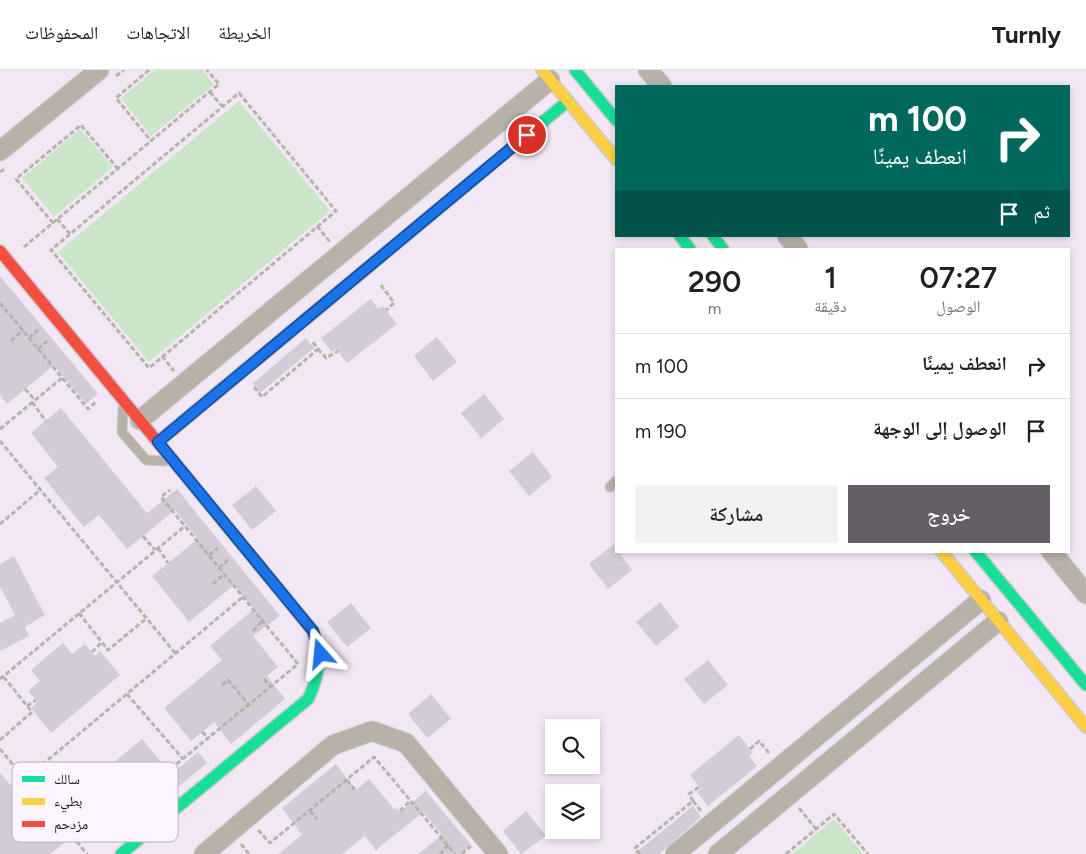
<!DOCTYPE html>
<html lang="ar">
<head>
<meta charset="utf-8">
<style>
  :root { --surface:#fff; --page:#f2f2f2; --text:#202124; --muted:#757577; --line:#e0e0e0; --accent:#655e67 }
  body { margin:0; font-family:Figtree,"Noto Naskh Arabic",sans-serif; background:var(--page); color:var(--text); direction:rtl; height:100vh; display:flex; flex-direction:column; font-size:19px; white-space:nowrap }
  * { box-sizing:border-box; margin:0 }
  p { font-size:16px; color:var(--muted) }
  .icon { flex:none; width:28px; height:28px; fill:none; stroke:currentColor; stroke-width:2; stroke-linecap:round; stroke-linejoin:round }
  .map { position:relative; flex:1; overflow:hidden; direction:ltr }
  .sheet { position:absolute; left:615px; top:178px; width:455px; height:305px; display:flex; flex-direction:column; background:var(--surface); border-radius:0px; box-shadow:0 2px 8px #0003; direction:rtl }
  .sheet>* { flex:none }
  .hud { position:absolute; left:615px; top:15px; width:455px; height:152px; border-radius:0px; box-shadow:0 2px 8px #0003; direction:rtl; background:#00695c; color:#fff; overflow:hidden }
  .fabs { position:absolute; left:545px; top:649px; display:grid; gap:10px }
  .fabs a { display:grid; place-items:center; width:55px; height:55px; border-radius:0px; background:var(--surface); box-shadow:0 2px 8px #0003; font-size:25px }
  .pin { position:absolute; display:grid; place-items:center; width:42px; height:42px; color:#fff; margin:-21px; border:2px solid #fff; border-radius:50%; box-shadow:0 1px 5px #0007 }
  .me { position:absolute; width:55px; margin:-28px; rotate:342deg; stroke-linejoin:round; filter:drop-shadow(0 0 4px #0008) }
  .turn { display:flex; align-items:center; gap:18px; height:105px; padding:0 20px; font-size:22px }
  .turn .icon { width:65px; height:65px; stroke-width:2.5 }
  .turn b { display:block; font-size:35px; line-height:42px }
  .then { display:flex; align-items:center; height:48px; padding:0 20px; background:#0003; gap:10px; font-size:19px }
  .eta { display:flex; justify-content:space-evenly; align-items:center; height:85px; text-align:center }
  .eta b { font-size:30px; font-weight:600; line-height:35px }
  .action { display:flex; gap:10px; margin-top:auto; padding:10px 20px }
  .action a { flex:1; height:58px; border-radius:0px; background:var(--accent); color:#fff; font-size:20px; font-weight:600; line-height:58px; text-align:center }
  .action a+a { background:var(--page); color:var(--text) }
  ul { padding:0; list-style:none }
  li { display:flex; align-items:center; gap:15px; height:65px; padding:0 20px; border-top:1px solid var(--line) }
  li div { flex:1 }
  li b { display:block; font-size:19px }
  li em { font-style:normal }
  header { display:flex; align-items:center; gap:30px; box-sizing:border-box; height:70px; padding:0 25px; background:var(--surface); border-bottom:1px solid var(--line) }
  header strong { font-size:24px }
  nav { display:flex; gap:28px; margin-inline-start:auto; font-size:18px }
  .map>svg:first-child { display:block }
</style>
</head>
<body>
<header>
<strong>Turnly</strong>
<nav><a>الخريطة</a><a>الاتجاهات</a><a>المحفوظات</a></nav>
</header>
<div class="map">
<svg width="1086" height="784" viewBox="0 0 1086 784">
  <rect width="100%" height="100%" fill="#f2e8f4"/>
  <path fill="#cce6ca" d="M 155,0 L 202,0 L 214,15 L 151,66 L 121,28 Z
    M 239,31 L 330,141 L 149,292 L 58,182 Z
    M 80,59 L 113,97 L 54,147 L 22,108 Z
    M 834,749 L 863,784 L 792,784 Z"/>
  <path fill="#d3cbd5" d="M 0,206 L 98,324 L 86,334 L 54,295 L 7,334 L 0,325 Z
    M 371,229 L 378,239 L 383,236 L 397,254 L 347,293 L 336,279 L 332,282 L 321,268 Z
    M 437,267 L 457,292 L 433,311 L 414,286 Z
    M 306,268 L 314,278 L 260,323 L 253,313 Z
    M 484,324 L 504,349 L 481,368 L 461,343 Z
    M 61,338 L 147,443 L 177,419 L 280,546 L 253,566 L 278,597 L 267,606 L 285,629 L 231,674 L 214,652 L 191,671 L 164,638 L 222,590 L 210,576 L 254,539 L 234,515 L 189,552 L 152,506 L 198,469 L 175,440 L 127,479 L 99,445 L 84,457 L 44,408 L 58,397 L 31,363 Z
    M 533,382 L 552,407 L 529,426 L 509,401 Z
    M 256,416 L 276,441 L 252,460 L 232,435 Z
    M 613,475 L 632,500 L 608,519 L 589,494 Z
    M 14,486 L 45,545 L 25,557 L 29,566 L 0,581 L 0,553 L 15,545 L 0,517 L 0,494 Z
    M 660,532 L 679,557 L 656,576 L 636,552 Z
    M 351,533 L 371,558 L 347,577 L 327,552 Z
    M 63,573 L 72,584 L 85,574 L 95,586 L 100,581 L 120,605 L 51,663 L 31,638 L 38,632 L 28,621 L 40,611 L 31,600 Z
    M 708,590 L 728,615 L 704,634 L 684,609 Z
    M 431,624 L 451,649 L 427,668 L 408,644 Z
    M 739,665 L 753,683 L 749,686 L 757,696 L 708,736 L 697,722 L 701,719 L 690,705 Z
    M 142,669 L 171,704 L 198,682 L 207,693 L 153,738 L 135,715 L 50,784 L 0,784 L 0,703 L 24,730 L 12,741 L 37,772 L 65,748 L 58,739 Z
    M 336,694 L 356,720 L 369,709 L 395,740 L 397,738 L 400,742 L 426,721 L 471,775 L 460,784 L 418,784 L 442,765 L 423,742 L 376,780 L 365,766 L 342,784 L 278,784 L 302,765 L 282,738 Z
    M 693,736 L 701,747 L 659,784 L 634,784 Z
    M 526,741 L 546,766 L 521,784 L 503,761 Z"/>
  <g fill="none" stroke-linecap="round" stroke-linejoin="round">
    <g stroke="#cec7d0" stroke-width="11">
      <path id="lane" d="M 123,339 L 122,362 L 146,390 L 165,391
        M 610,417 L 616,411"/>
    </g>
    <g stroke="#cec7d0" stroke-width="21">
      <path id="street" d="M 648,0 L 662,16
        M 0,81 L 99,0
        M 787,166 L 798,179
        M 140,350 L 550,10
        M 1051,481 L 1086,524
        M 204,784 L 333,675 L 372,661 L 406,673 L 498,784
        M 675,784 L 981,530
        M 718,784 L 998,551"/>
    </g>
    <g stroke="#cec7d0" stroke-width="14">
      <path id="fast" d="M 575,0 L 616,50
        M 680,166 L 690,179
        M 713,166 L 723,179
        M 289,263 L 568,31
        M 975,481 L 1086,615
        M 121,784 L 308,629 C 320,605 321,587 313,561 L 166,382"/>
    </g>
    <g stroke="#cec7d0" stroke-width="14">
      <path id="slow" d="M 542,0 L 616,89
        M 158,372 L 289,263
        M 941,481 L 1086,657"/>
    </g>
    <g stroke="#cec7d0" stroke-width="14">
      <path id="jam" d="M 0,181 L 166,382"/>
    </g>
    <path stroke="#b8b2af" stroke-width="3" stroke-dasharray="5 2.5" stroke-linecap="butt" d="M 149,0 L 116,28 L 151,71
      M 116,6 L 124,0
      M 210,22 L 222,36
      M 239,23 L 336,141 L 149,298 L 51,180 Z
      M 0,102 L 6,98
      M 57,149 L 70,164
      M 53,153 L 16,109 L 81,55 L 118,99
      M 317,156 L 330,172
      M 24,177 L 219,14 L 207,0
      M 381,215 L 394,233 L 386,240
      M 0,233 L 88,339 L 97,331
      M 29,268 L 38,260
      M 11,271 L 23,260
      M 38,279 L 47,271
      M 318,279 L 326,288 L 338,281
      M 162,286 L 174,301
      M 254,317 L 262,327 L 318,279 L 312,271
      M 25,319 L 35,330
      M 32,332 L 46,351
      M 0,359 L 62,308
      M 0,371 L 176,584
      M 0,454 L 40,420
      M 143,466 L 155,480
      M 158,478 L 168,493
      M 209,485 L 218,478
      M 219,498 L 228,490
      M 213,514 L 224,504
      M 79,543 L 108,580 L 147,548
      M 253,561 L 262,551
      M 92,582 L 102,572
      M 0,609 L 185,456
      M 264,609 L 271,617
      M 222,615 L 228,610 L 249,635
      M 127,624 L 183,689
      M 27,636 L 36,630
      M 202,662 L 209,668
      M 0,670 L 32,642 L 3,606
      M 0,679 L 87,784
      M 750,679 L 759,671 L 769,683
      M 25,709 L 243,527
      M 347,710 L 355,720
      M 123,725 L 129,733
      M 693,731 L 689,724 L 699,717
      M 799,738 L 816,759
      M 310,741 L 317,749
      M 400,741 L 410,731
      M 137,744 L 129,733 L 298,594 L 161,427 L 170,420
      M 24,755 L 47,736
      M 258,760 L 270,773 L 374,687 L 455,784
      M 241,774 L 249,784
      M 440,784 L 448,775
      M 462,784 L 471,776
      M 640,784 L 635,778 L 693,731 L 701,741
      M 786,784 L 834,744 L 868,784"/>
    <use href="#lane" stroke="#b7b1a8" stroke-width="9"/>
    <use href="#street" stroke="#b7b1a8" stroke-width="19"/>
    <use href="#fast" stroke="#16e098" stroke-width="11"/>
    <use href="#slow" stroke="#ffcf43" stroke-width="11"/>
    <use href="#jam" stroke="#f24e42" stroke-width="11"/>
  </g>
  <g fill="none" stroke-linecap="round" stroke-linejoin="round">
    <g stroke="#114b97" stroke-width="12">
      <path id="route" d="M 321,584 L 313,561 L 158,372 L 527,65"/>
    </g>
    <use href="#route" stroke="#1a73e8" stroke-width="9"/>
  </g>
  <rect x="12" y="692" width="166" height="80" rx="8" fill="#fcf4fe" stroke="#b8b0ba" stroke-width="1"/>
  <rect x="22" y="706" width="23" height="6" fill="#16e098"/>
  <rect x="22" y="728" width="23" height="7" fill="#ffcf43"/>
  <rect x="22" y="751" width="23" height="6" fill="#f24e42"/>
  <g font-size="14" fill="#19131b">
    <text x="54" y="714">سالك</text>
    <text x="54" y="736">بطيء</text>
    <text x="54" y="759">مزدحم</text>
  </g>
</svg>
<div class="fabs">
<a><svg class="icon" aria-label="search" viewBox="0 0 24 24"><circle cx="10" cy="10" r="6"/><path d="M15 15l6 6"/></svg></a>
<a><svg class="icon" aria-label="layers" viewBox="0 0 24 24"><path d="M12 4l9 5-9 5-9-5zM3 14l9 5 9-5"/></svg></a>
</div>
<div class="pin" style="left:527px;top:65px;background:#d93025"><svg class="icon" aria-label="arrive" viewBox="0 0 24 24"><path d="M6 21V4h12l-3 4 3 4H6"/></svg></div>
<svg class="me" style="left:321px;top:584px" viewBox="-20 -20 40 40"><path d="M0-17L14 15 0 8-14 15z" fill="#1a73e8" stroke="#fff" stroke-width="4"/></svg>
<div class="hud">
<div class="turn"><svg class="icon" aria-label="right" viewBox="0 0 24 24"><path d="M7 20v-9h11M14 6l5 5-5 5"/></svg><div><b>100 m</b>انعطف يمينًا</div></div>
<div class="then">ثم<svg class="icon" aria-label="arrive" viewBox="0 0 24 24"><path d="M6 21V4h12l-3 4 3 4H6"/></svg></div>
</div>
<section class="sheet">
<div class="eta">
<div><b>07:27</b><p>الوصول</p></div>
<div><b>1</b><p>دقيقة</p></div>
<div><b>290</b><p>m</p></div>
</div>
<ul>
<li><svg class="icon" aria-label="right" viewBox="0 0 24 24"><path d="M7 20v-9h11M14 6l5 5-5 5"/></svg><div><b>انعطف يمينًا</b></div><em>100 m</em></li>
<li><svg class="icon" aria-label="arrive" viewBox="0 0 24 24"><path d="M6 21V4h12l-3 4 3 4H6"/></svg><div><b>الوصول إلى الوجهة</b></div><em>190 m</em></li>
</ul>
<div class="action"><a>خروج</a><a>مشاركة</a></div>
</section>
</div>
</body>
</html>
